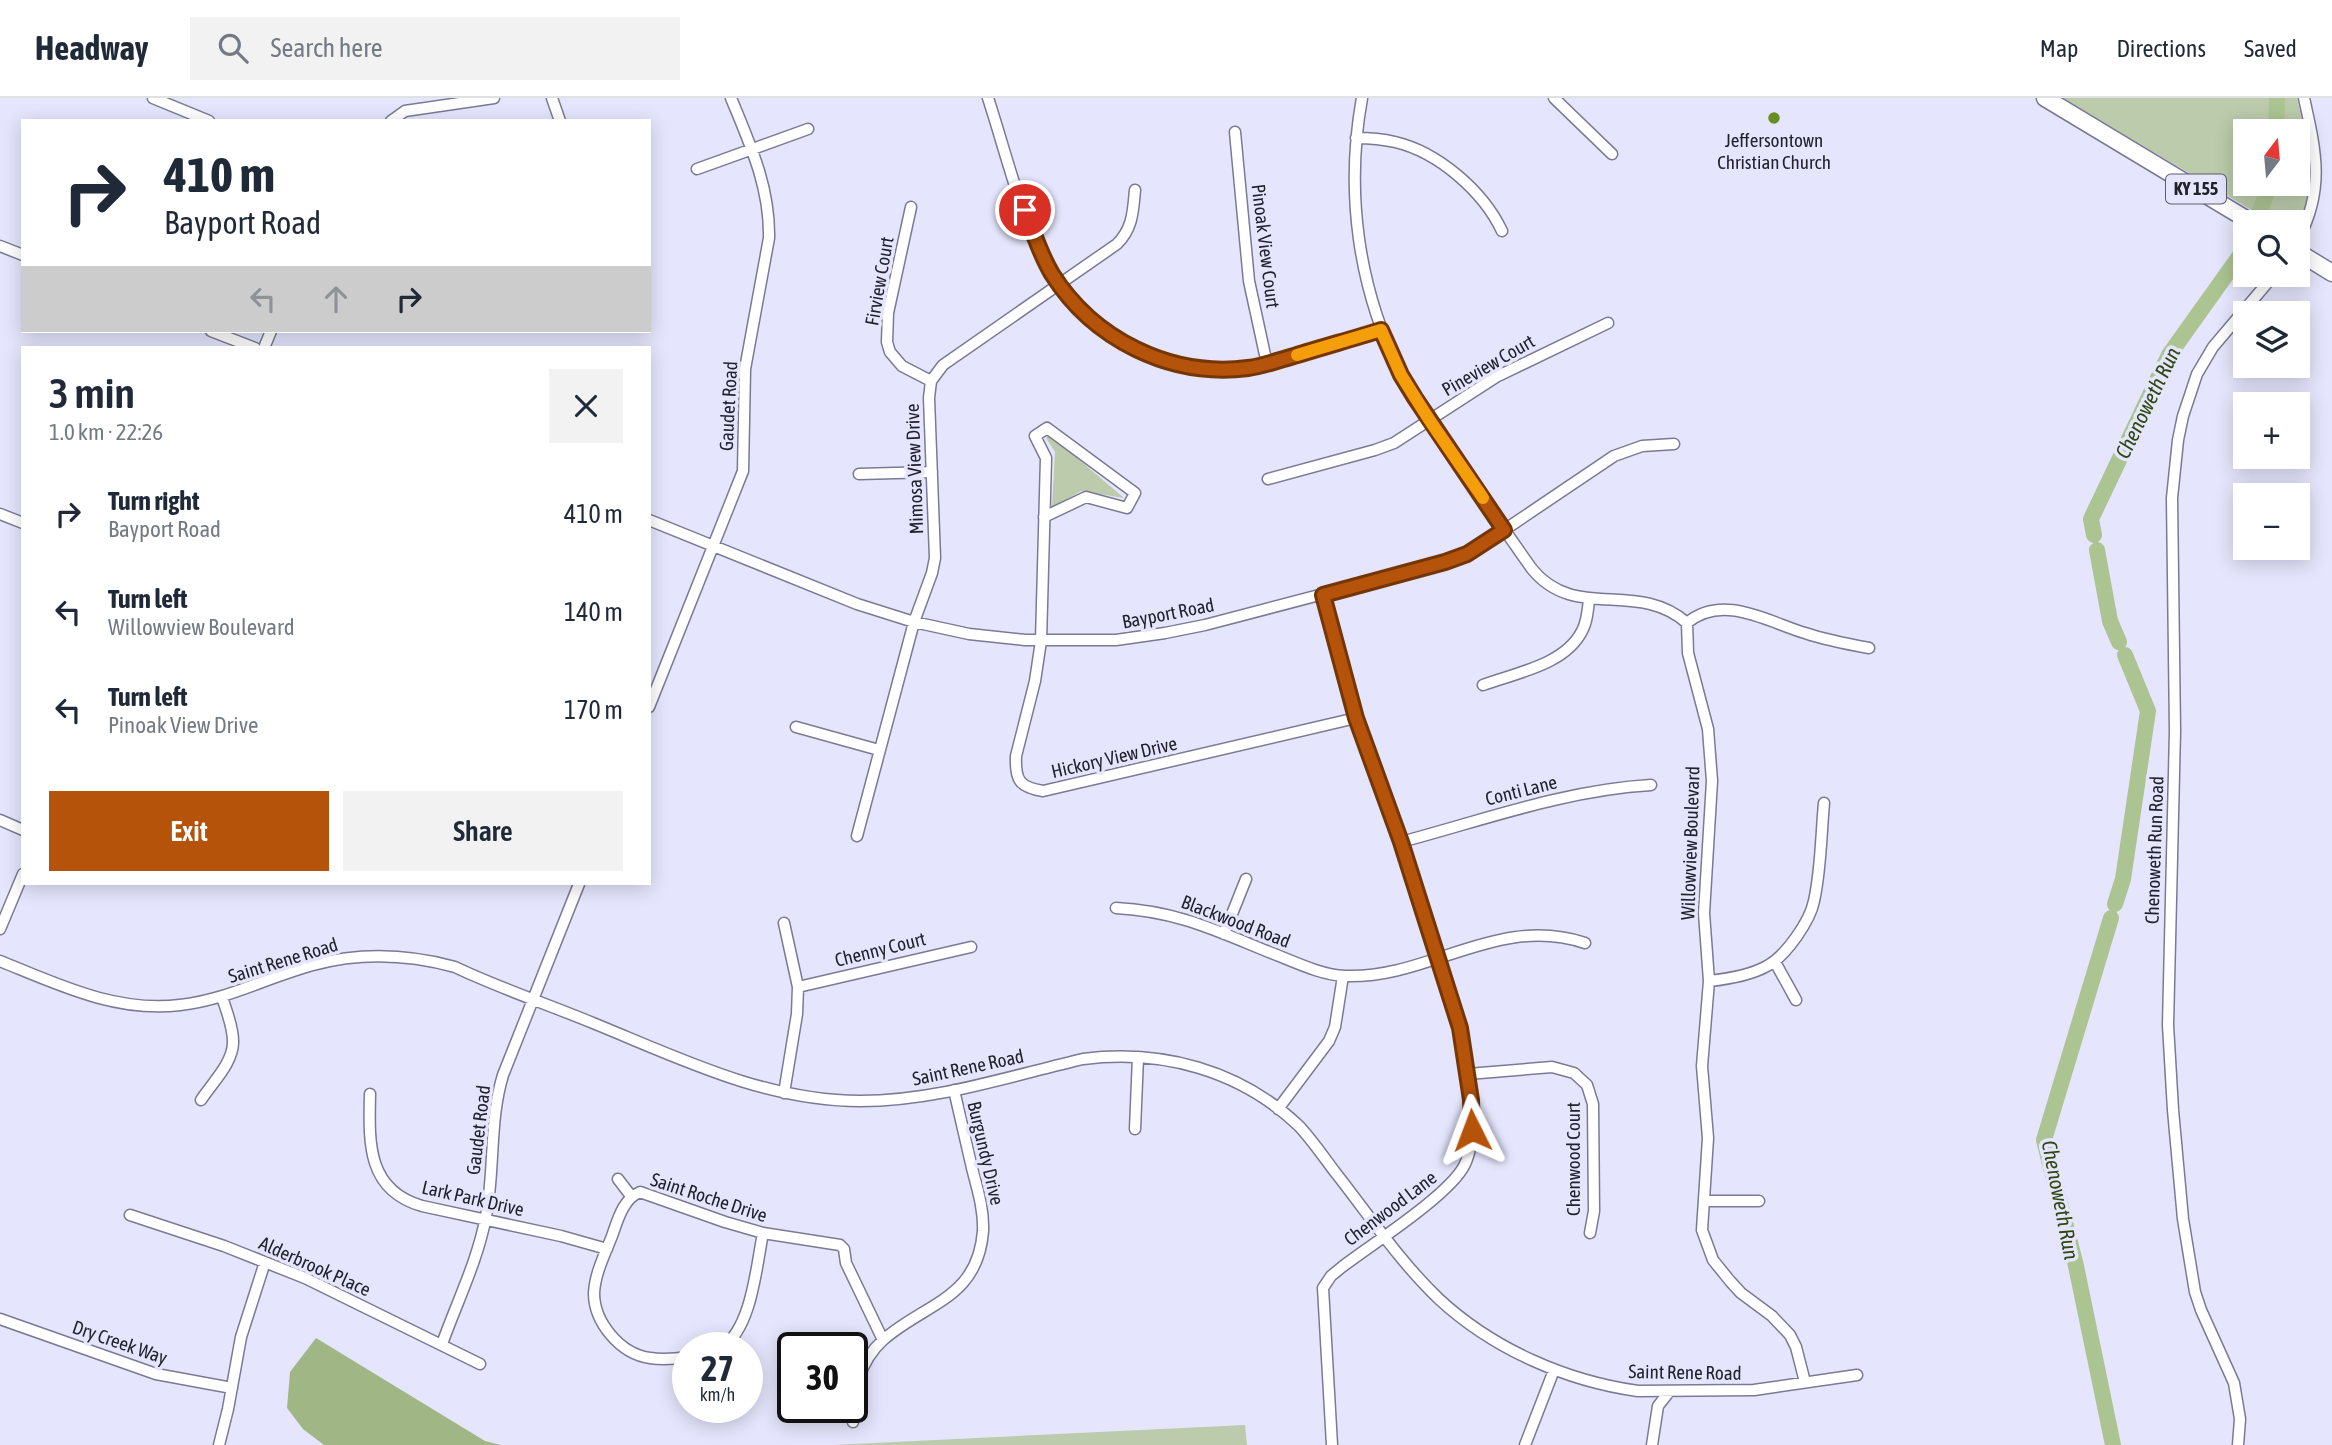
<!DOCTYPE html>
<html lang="en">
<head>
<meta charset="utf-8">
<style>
  :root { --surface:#fff; --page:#f2f2f3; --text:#1f2937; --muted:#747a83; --line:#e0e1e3; --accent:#b45309 }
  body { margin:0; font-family:"Asap Condensed",sans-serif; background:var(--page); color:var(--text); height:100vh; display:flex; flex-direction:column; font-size:26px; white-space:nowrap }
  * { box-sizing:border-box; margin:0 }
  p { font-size:23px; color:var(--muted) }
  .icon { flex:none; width:38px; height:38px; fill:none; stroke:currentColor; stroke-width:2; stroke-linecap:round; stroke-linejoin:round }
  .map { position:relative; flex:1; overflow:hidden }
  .details { position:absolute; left:21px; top:248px; width:630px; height:539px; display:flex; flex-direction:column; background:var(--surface); border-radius:0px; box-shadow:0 4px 18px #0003 }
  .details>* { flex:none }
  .top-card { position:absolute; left:21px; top:21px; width:630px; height:214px; border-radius:0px; box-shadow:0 4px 18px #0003; background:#fff; color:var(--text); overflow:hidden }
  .needle { width:46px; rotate:16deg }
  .tools { position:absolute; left:2233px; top:21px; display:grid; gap:14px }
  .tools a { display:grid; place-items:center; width:77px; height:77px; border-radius:0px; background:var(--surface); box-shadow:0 4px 18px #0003; font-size:35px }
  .speed { position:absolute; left:672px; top:1234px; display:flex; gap:14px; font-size:35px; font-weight:700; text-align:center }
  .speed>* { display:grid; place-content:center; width:91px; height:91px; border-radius:50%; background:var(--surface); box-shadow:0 4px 18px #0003; line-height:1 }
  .speed small { font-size:18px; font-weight:400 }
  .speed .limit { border:4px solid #111; border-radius:10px; background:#fff; color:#111 }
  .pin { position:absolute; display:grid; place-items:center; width:60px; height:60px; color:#fff; margin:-30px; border:4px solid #fff; border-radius:50%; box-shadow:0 2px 7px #0007 }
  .me { position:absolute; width:77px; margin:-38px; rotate:357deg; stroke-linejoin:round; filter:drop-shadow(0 0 5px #0008) }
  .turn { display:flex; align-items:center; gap:24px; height:147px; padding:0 28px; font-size:32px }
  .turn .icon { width:91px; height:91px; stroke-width:2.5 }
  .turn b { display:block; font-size:49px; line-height:60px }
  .lanes { display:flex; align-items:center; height:66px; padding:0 28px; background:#0003; justify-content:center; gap:35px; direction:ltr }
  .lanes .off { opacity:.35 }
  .round { display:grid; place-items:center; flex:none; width:74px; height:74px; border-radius:0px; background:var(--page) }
  .head { display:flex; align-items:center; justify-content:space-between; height:119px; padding:0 28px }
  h1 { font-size:42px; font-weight:600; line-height:52px }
  .button { display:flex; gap:14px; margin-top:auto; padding:14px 28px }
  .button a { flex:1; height:80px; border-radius:0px; background:var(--accent); color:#fff; font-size:28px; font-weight:600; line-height:80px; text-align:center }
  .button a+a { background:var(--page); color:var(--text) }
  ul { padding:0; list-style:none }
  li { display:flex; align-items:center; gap:21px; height:98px; padding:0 28px }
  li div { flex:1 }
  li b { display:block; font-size:26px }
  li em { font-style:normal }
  header { display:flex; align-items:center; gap:42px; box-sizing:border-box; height:98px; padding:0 35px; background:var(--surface); border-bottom:2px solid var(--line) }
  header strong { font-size:33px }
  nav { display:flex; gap:38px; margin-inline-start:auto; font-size:24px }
  .search { width:490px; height:63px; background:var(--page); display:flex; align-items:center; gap:18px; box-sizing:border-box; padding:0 24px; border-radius:0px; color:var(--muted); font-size:26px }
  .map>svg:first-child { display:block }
</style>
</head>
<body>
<header>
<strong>Headway</strong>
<div class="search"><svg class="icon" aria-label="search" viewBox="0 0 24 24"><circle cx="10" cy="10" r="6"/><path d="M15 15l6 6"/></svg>Search here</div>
<nav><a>Map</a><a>Directions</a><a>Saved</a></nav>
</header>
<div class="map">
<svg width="2332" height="1347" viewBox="0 0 2332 1347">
  <rect width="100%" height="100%" fill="#e5e5fd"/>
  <path fill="#bbcbab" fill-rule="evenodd" d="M 2062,0 L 2297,0 C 2304,33 2324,97 2298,125 L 2272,124 ZM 2245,33 L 2298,33 L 2298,86 L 2245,86 Z
    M 1049,336 L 1124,400 L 1081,393 L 1052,410 L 1055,354 L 1046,340 Z
    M 1245,1327 L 1247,1347 L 833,1347 Z"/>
  <path fill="#a0b785" d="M 316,1240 L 485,1343 L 501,1347 L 324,1347 L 303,1331 L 287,1310 L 290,1274 Z"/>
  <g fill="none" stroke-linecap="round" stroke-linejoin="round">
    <path stroke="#acc491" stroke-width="16" d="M 2276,33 L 2277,0
      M 2256,124 L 2270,86
      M 2094,437 L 2091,421 L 2169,257 L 2241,156 L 2245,147
      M 2097,452 L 2110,523 L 2119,544
      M 2115,806 L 2123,781 L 2148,613 L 2125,557
      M 2111,820 L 2044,1042 L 2076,1168 L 2113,1347"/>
    <g stroke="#7a7a94" stroke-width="13">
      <path id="street" d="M 153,0 L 209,23
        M 552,0 L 560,23
        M 988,0 C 1005,52 1018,108 1042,157 C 1079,234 1163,280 1248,270 C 1265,268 1283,262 1299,257 C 1327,248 1354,240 1381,232
        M 1362,0 C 1345,94 1358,190 1401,276 C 1415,304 1435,330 1453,357 C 1479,395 1505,433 1532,471 C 1575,524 1637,481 1687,525 L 1688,555 L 1708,631 L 1712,683 L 1704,815 L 1709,883 L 1702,968 L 1708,1040 L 1702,1132 L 1713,1162 L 1730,1183 L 1741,1195 L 1772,1218 L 1790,1237 L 1796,1249 L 1805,1284
        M 1554,0 L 1612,56
        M 391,23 L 405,13 L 494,0
        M 1235,34 L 1249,183 L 1267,266
        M 1356,40 C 1369,40 1382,41 1395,44 C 1438,54 1483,93 1502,133
        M 697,71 L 808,31
        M 911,109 L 888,215 L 887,244 L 890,254 L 902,268 L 931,283
        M 2298,142 C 2325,91 2316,54 2304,0
        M 0,148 L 23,157
        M 211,233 L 255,250
        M 264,250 L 271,233
        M 859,376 L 932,374
        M 1268,381 L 1375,352 L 1394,345 L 1496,279 L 1608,225
        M 0,416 L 23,425
        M 1044,419 L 1086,399 L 1127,410 L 1135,395 L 1047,330 L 1035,338 L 1046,360 L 1041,543 L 1035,583 L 1016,658 C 1015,682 1019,689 1043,693 L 1356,620
        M 649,422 L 857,506 L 914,524 L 969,536 L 1025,542 L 1116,542 L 1165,535 L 1205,527 L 1445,464 L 1467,456 L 1485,445 L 1614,358 L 1642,348 L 1674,346
        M 1323,497 C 1334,538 1343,580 1356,620 C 1377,680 1399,740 1419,800 C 1440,861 1494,1009 1464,1068 C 1448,1098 1372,1146 1342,1169 L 1331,1178 L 1323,1190 L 1332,1347
        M 1687,525 C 1723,495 1768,524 1805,535 C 1826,542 1847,546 1869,550
        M 1483,587 C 1515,575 1565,567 1582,533 C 1587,524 1588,512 1589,501
        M 649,609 L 743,373 L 745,271 L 769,140 C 770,89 750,46 731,0
        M 796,629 L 879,652
        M 0,722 L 23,732
        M 857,738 L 914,524 L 932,475 L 935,460 L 929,300 L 931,283 L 943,267 L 1117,146 C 1133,130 1133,113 1135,92
        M 1401,744 C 1484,722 1565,692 1651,687
        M 1116,810 C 1176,813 1215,832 1269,854 C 1293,863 1320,877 1345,878 C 1430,881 1497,816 1585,845
        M 784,825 L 798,889 L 797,916 L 784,995
        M 0,831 L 23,776
        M 1224,836 L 1246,781
        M 0,863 C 57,886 116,915 180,907 C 227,902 268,879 313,867 C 361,854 407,856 455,869 C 499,890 547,906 593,925 C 679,960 765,1003 860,1003 C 936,1003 1010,978 1083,961 C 1162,951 1240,972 1299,1028 C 1312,1042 1323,1058 1335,1074 C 1369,1117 1399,1163 1439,1201 C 1493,1251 1566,1283 1638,1293 L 1754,1292 L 1857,1277
        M 1775,864 L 1796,902
        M 1709,883 C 1728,881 1751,877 1767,868 C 1786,858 1810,823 1814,803 C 1821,772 1821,737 1824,705
        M 798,889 L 971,849
        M 1468,976 L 1552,969 L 1574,975 L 1587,987 L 1593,1006 L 1594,1113 L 1590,1135
        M 370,996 C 369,1043 366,1092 422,1108 L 561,1138 L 607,1151
        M 201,1002 C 212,985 234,964 233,943 C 233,928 226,912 222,899
        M 1278,1011 L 1329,943 L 1335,929 L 1343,878
        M 1135,1031 L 1138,959
        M 618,1081 L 631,1098
        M 1704,1103 L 1759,1103
        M 130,1117 L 224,1148 L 305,1180 L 480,1266
        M 0,1221 L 156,1276 L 232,1290
        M 442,1246 C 457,1204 478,1162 486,1118 C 495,1071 489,1023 503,977 L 579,786
        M 722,1250 C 752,1229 756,1170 763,1135
        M 688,1259 C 675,1261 662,1262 650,1260 C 620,1256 594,1224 594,1195 C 595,1175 605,1156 612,1138 C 618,1121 623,1101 640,1094 L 725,1124 L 763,1135 L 840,1147 L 844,1151 L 846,1165 L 883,1242
        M 853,1324 C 852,1294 860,1263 883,1242 C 925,1205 978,1201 983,1133 C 984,1111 977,1090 972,1070 C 966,1044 960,1018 954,992
        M 219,1347 L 228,1311 L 241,1239 L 265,1164
        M 1525,1347 L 1554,1272
        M 1652,1347 L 1658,1308 L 1669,1294
        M 2238,1347 L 2240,1321 L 2234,1285 L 2201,1212 L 2195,1194 L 2183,1121 L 2173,1012 L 2168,927 L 2175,633 L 2172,400 L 2178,342 L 2183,318 L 2197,276 L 2213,249 L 2274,177"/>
    </g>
    <g stroke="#7a7a94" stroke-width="19">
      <path id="primary" d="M 2045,0 L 2251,124
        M 2298,154 L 2332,175"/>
    </g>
    <use href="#street" stroke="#fff" stroke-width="10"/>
    <use href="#primary" stroke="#fff" stroke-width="16"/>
  </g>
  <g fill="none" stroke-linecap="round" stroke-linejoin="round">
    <g stroke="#753606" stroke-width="18">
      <path id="route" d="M 1025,112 C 1033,134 1040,156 1052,176 C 1093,241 1170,280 1248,270 C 1264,268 1279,262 1294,258 C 1323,249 1352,241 1381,232 L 1401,277 L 1415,300 L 1504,432 L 1467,456 L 1445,464 L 1323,497 L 1356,620 L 1401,744 L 1460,930 L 1471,1002 L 1472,1032"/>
    </g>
    <use href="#route" stroke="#b45309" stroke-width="12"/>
    <path stroke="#f59e0b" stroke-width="12" d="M 1297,257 L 1381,232 L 1401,277 L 1430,323 L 1483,400"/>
  </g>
  <circle fill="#658f20" stroke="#e5e5fd" stroke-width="2.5" cx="1774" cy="20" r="7"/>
  <g text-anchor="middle" stroke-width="7" stroke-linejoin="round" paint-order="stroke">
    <rect fill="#e5e5fd" stroke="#5c5c6b" stroke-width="2" x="2166" y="76.5" width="60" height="29" rx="5"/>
    <g font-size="18" font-weight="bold" fill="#22222d">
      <text x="2196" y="97">KY 155</text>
    </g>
    <g font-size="19" fill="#22222d" stroke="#e5e5fd">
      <text x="1774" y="49">Jeffersontown<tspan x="1774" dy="22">Christian Church</tspan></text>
    </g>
    <g font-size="19" fill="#22222d" stroke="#e5e5fd">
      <text transform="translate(1266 148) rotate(83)" y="7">Pinoak View Court</text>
      <text transform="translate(879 183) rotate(-80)" y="7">Firview Court</text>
      <text transform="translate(1488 267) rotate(-30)" y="7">Pineview Court</text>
      <text transform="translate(728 308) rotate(-87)" y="7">Gaudet Road</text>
      <text transform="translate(914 371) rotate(-92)" y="7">Mimosa View Drive</text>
      <text transform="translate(1168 515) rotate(-11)" y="7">Bayport Road</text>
      <text transform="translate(1114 659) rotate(-13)" y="7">Hickory View Drive</text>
      <text transform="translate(1521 692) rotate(-14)" y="7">Conti Lane</text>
      <text transform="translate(1690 745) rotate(-88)" y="7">Willowview Boulevard</text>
      <text transform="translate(2154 752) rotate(-88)" y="7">Chenoweth Run Road</text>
      <text transform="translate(1236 823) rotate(21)" y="7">Blackwood Road</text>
      <text transform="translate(880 851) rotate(-14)" y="7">Chenny Court</text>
      <text transform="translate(283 862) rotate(-17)" y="7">Saint Rene Road</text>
      <text transform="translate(968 969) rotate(-12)" y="7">Saint Rene Road</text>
      <text transform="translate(478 1032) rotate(-83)" y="7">Gaudet Road</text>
      <text transform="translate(986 1055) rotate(77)" y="7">Burgundy Drive</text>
      <text transform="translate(1573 1061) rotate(-90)" y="7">Chenwood Court</text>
      <text transform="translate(709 1099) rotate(18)" y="7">Saint Roche Drive</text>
      <text transform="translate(473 1100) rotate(13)" y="7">Lark Park Drive</text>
      <text transform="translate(1390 1110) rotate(-37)" y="7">Chenwood Lane</text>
      <text transform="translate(315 1168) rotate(24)" y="7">Alderbrook Place</text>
      <text transform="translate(120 1244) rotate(19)" y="7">Dry Creek Way</text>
      <text transform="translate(1685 1274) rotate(1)" y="7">Saint Rene Road</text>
    </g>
    <g font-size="21" font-style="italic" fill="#314711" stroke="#e5e5fd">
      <text transform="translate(2148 305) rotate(-64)" y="7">Chenoweth Run</text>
      <text transform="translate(2060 1102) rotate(79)" y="7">Chenoweth Run</text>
    </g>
  </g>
</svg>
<div class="tools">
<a><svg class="needle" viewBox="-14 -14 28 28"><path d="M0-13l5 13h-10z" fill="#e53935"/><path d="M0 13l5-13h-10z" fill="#747a83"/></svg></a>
<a><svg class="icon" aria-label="search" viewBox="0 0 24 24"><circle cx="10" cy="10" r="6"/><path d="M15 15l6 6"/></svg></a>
<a><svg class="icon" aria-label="layers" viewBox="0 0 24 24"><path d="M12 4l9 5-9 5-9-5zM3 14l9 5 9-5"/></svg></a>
<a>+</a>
<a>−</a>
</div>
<div class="speed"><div>27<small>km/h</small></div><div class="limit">30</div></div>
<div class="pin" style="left:1025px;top:112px;background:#d93025"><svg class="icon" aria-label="arrive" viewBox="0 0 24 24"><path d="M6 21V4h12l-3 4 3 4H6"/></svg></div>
<svg class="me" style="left:1472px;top:1032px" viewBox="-20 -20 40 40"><path d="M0-17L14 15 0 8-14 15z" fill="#b45309" stroke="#fff" stroke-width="4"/></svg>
<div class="top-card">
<div class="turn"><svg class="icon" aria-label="right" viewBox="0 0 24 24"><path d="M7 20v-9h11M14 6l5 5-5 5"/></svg><div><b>410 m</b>Bayport Road</div></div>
<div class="lanes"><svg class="icon off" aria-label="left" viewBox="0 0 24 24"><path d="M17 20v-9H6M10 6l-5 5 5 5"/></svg><svg class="icon off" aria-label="ahead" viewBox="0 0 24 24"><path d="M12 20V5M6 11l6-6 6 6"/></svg><svg class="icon" aria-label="right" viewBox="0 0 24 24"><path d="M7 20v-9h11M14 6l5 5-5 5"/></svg></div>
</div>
<section class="details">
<div class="head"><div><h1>3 min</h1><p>1.0 km · 22:26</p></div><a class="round"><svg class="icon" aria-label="close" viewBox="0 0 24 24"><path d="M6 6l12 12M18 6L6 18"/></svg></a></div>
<ul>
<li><svg class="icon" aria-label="right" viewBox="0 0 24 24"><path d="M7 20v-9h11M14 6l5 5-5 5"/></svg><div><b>Turn right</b><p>Bayport Road</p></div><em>410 m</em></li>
<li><svg class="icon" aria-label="left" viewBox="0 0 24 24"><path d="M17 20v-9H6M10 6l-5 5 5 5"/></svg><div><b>Turn left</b><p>Willowview Boulevard</p></div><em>140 m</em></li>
<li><svg class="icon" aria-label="left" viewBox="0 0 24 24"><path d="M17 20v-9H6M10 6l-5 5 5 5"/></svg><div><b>Turn left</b><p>Pinoak View Drive</p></div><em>170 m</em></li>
</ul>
<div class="button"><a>Exit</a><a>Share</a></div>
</section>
</div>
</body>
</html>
